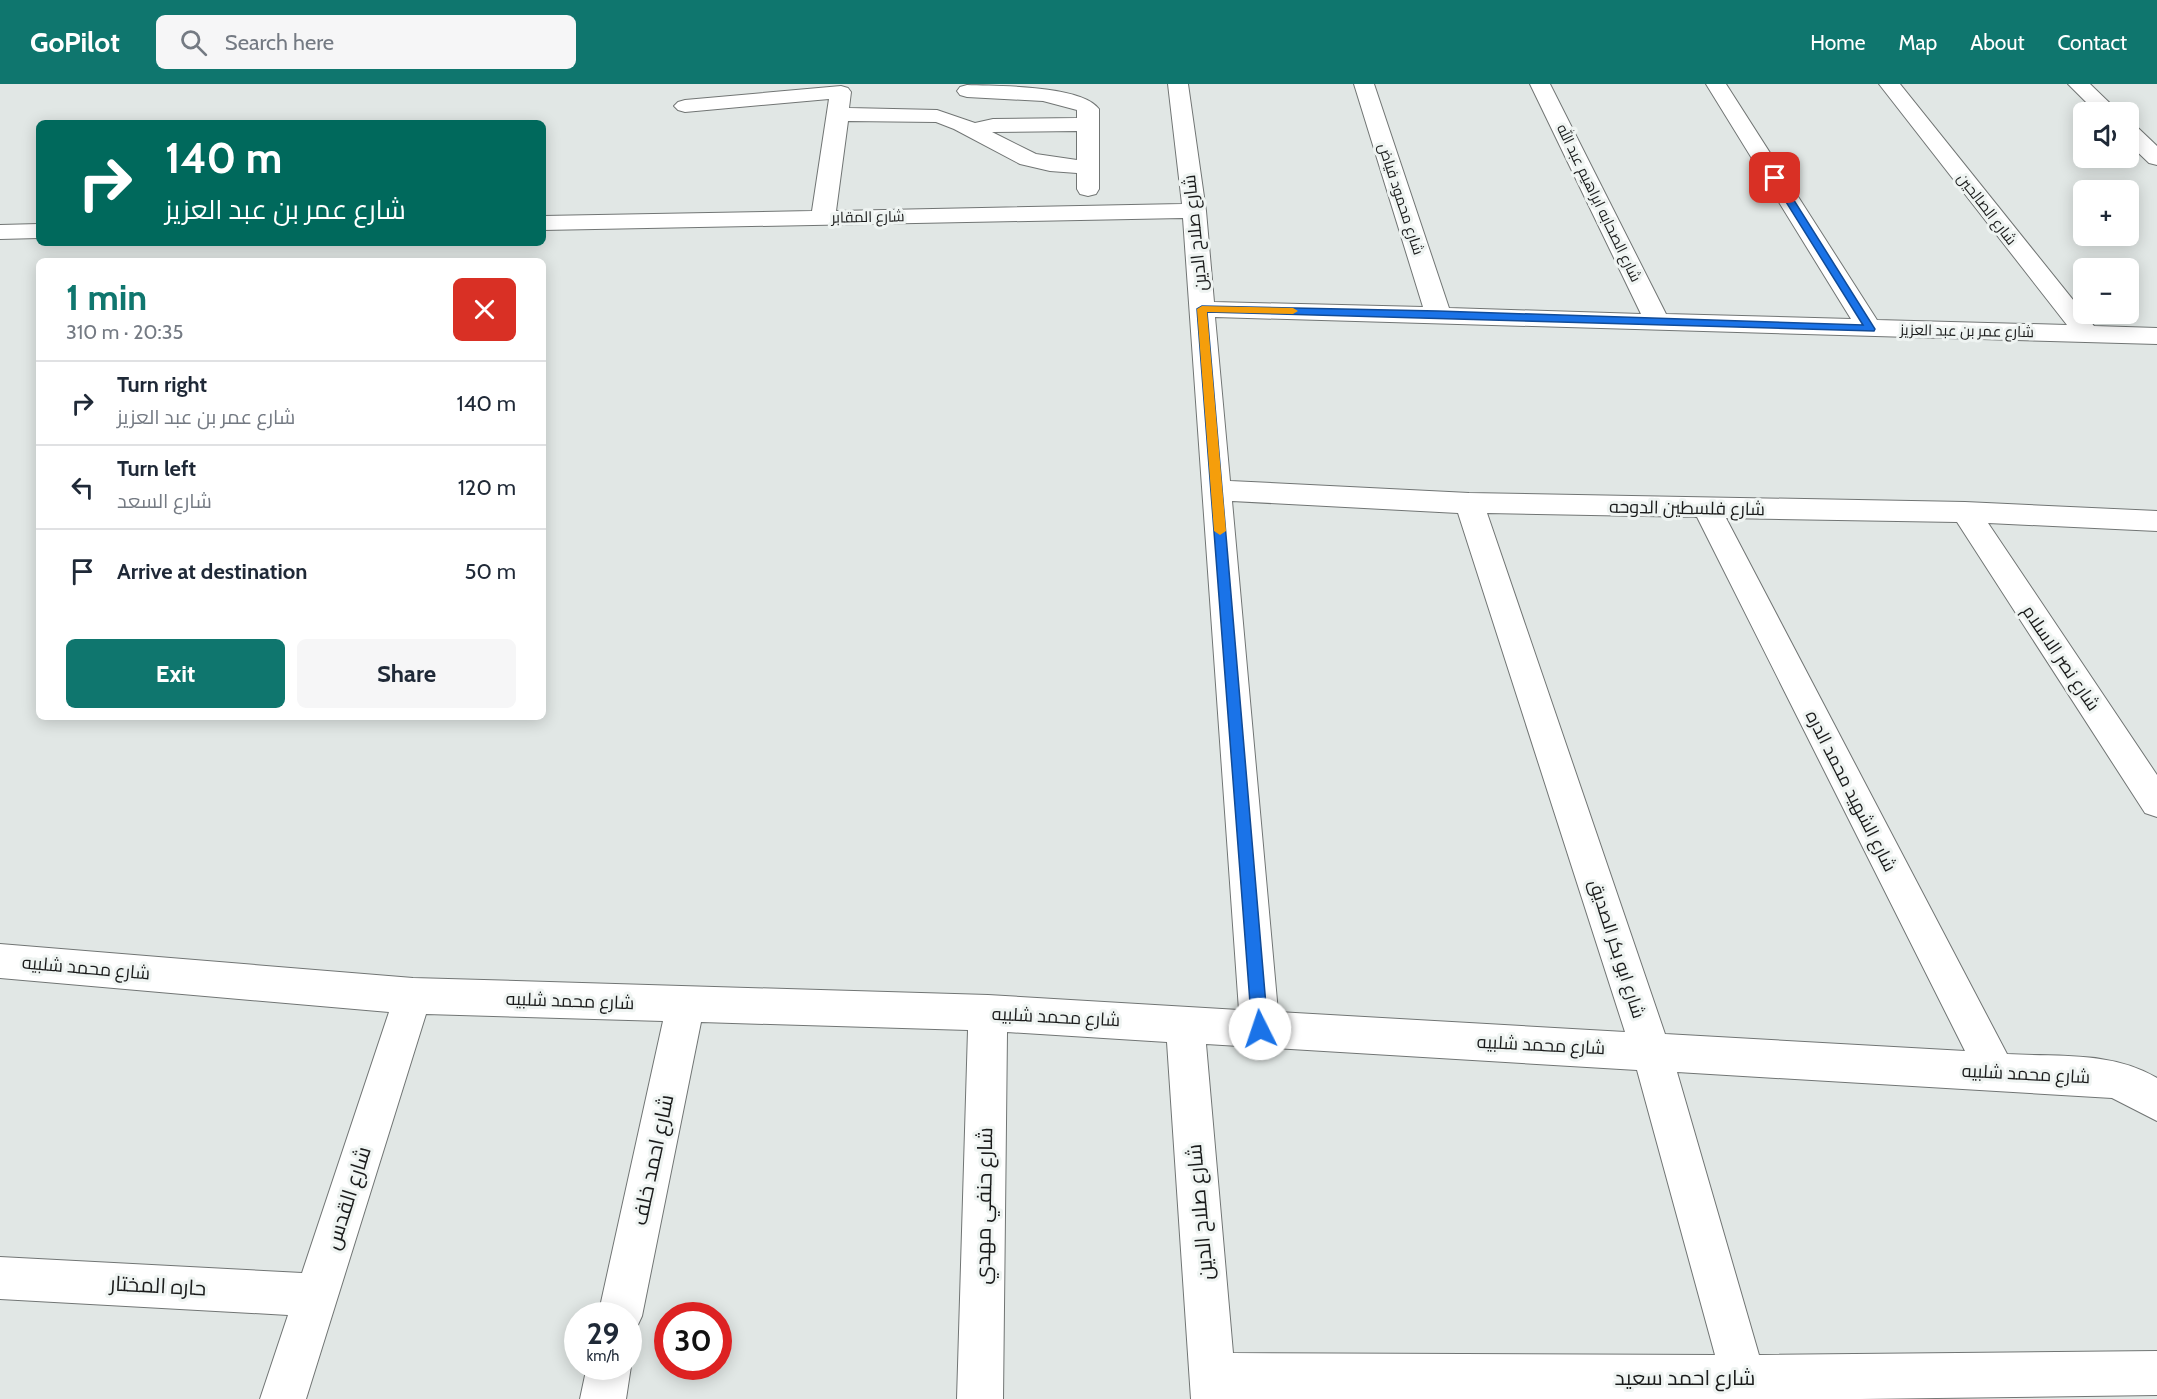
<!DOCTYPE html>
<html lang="en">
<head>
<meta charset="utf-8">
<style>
  :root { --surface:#fff; --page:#f6f6f7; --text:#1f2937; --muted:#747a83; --line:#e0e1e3; --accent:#0f766e }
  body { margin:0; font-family:Cabin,Cairo,sans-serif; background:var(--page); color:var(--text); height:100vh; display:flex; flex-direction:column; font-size:22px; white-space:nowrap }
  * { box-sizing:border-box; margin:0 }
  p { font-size:20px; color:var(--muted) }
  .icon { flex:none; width:33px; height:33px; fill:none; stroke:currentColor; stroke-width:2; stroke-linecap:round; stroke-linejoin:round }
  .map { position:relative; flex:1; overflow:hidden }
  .side { position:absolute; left:36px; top:174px; width:510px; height:462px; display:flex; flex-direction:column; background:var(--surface); border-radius:9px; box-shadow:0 3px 15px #0003 }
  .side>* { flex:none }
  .hud { position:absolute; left:36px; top:36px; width:510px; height:126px; border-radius:9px; box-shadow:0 3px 15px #0003; background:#00695c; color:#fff; overflow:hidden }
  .controls { position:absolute; left:2073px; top:18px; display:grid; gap:12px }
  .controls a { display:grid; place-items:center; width:66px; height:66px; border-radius:9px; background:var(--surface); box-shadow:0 3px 15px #0003; font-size:30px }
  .speed { position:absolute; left:564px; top:1218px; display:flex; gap:12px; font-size:30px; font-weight:700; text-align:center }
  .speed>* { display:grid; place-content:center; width:78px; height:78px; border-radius:50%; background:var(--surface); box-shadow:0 3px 15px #0003; line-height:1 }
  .speed small { font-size:15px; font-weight:400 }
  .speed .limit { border:9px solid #d22; background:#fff; color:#111 }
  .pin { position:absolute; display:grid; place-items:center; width:51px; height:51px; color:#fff; margin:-26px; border-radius:12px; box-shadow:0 3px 9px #0006 }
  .me { position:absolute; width:66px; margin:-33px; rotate:356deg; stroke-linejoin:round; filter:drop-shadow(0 0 4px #0008) }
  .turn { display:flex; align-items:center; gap:21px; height:126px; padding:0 30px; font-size:27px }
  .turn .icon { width:78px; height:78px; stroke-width:2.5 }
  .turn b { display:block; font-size:42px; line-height:51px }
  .round { display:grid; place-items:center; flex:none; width:63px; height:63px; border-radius:9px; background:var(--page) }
  .headline { display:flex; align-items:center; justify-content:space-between; height:102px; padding:0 30px }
  h1 { font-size:36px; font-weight:700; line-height:45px; color:var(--accent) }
  .primary-button { display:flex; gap:12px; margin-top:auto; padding:12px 30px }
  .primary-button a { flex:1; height:69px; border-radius:9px; background:var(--accent); color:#fff; font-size:24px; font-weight:700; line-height:69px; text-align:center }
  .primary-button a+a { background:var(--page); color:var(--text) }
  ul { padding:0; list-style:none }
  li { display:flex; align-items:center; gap:18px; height:84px; padding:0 30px; border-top:2px solid var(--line) }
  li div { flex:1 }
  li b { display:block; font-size:22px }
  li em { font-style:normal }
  header { display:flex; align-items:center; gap:36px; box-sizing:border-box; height:84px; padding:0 30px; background:var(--accent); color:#fff }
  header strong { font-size:28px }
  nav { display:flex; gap:33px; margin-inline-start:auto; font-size:21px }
  .search { width:420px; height:54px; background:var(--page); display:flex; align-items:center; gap:15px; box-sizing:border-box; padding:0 21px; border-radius:9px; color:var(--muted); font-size:22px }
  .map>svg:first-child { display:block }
</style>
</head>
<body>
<header>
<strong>GoPilot</strong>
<div class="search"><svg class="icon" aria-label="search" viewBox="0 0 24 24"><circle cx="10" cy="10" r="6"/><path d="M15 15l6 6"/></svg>Search here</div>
<nav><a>Home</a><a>Map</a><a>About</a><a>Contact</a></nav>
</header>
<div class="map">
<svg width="2157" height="1315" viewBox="0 0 2157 1315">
  <rect width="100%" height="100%" fill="#e1e7e5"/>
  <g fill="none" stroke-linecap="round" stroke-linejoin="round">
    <g stroke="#717574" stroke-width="2">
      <path id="minor" d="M 1168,0 L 1188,0 L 1206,127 L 1214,218 L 1423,223 L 1354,0 L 1374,0 L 1449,224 L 1641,230 L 1530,0 L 1550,0 L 1666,230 L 1851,235 L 1706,0 L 1726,0 L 1877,236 L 2067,241 L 1879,0 L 1900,0 L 2094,242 L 2157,244 L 2157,260 L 1215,233 L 1230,397 L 1469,409 L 1965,418 L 2157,427 L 2157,447 L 1988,439 L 2157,691 L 2157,733 L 2145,729 L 1957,438 L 1726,434 L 2007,970 C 2057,973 2113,967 2157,994 L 2157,1037 L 2112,1014 L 1677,988 L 1759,1271 L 2157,1267 L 2157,1311 L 1861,1315 L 1191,1315 L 1167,958 L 1007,948 L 1003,1315 L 957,1315 L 968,946 L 701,938 L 642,1232 L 635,1247 L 628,1250 L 628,1232 L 598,1232 L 663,937 L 426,930 L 306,1315 L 260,1315 L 288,1231 L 0,1215 L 0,1173 L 302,1189 L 389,928 L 0,894 L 0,860 L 413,894 L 988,911 L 1239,926 L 1183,134 L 543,146 L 543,132 L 812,127 L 829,15 L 685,28 L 678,26 L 674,22 L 678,18 L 685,16 L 841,2 L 848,4 L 851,8 L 849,24 L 937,26 L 975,39 L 993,35 L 1077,34 L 1077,26 L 1043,17 L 967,13 L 960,11 L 957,7 L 960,3 L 967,1 C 996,2 1082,1 1099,25 L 1099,105 L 1096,110 L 1088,112 L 1080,110 L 1077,105 L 1077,89 L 1050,87 L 1020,80 L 954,45 L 936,38 L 848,37 L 836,127 L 1182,120 ZM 1077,47 L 1077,76 L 1036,70 L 992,48 ZM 1232,417 L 1458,429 L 1625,948 L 1278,928 ZM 1487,429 L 1697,433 L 1965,967 L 1665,950 ZM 1206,960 L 1637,986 L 1715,1271 L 1233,1269 Z
        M 2068,0 L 2090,0 L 2119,28 L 2096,28 Z
        M 2128,41 L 2136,42 L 2157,62 L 2157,81 L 2149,79 L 2128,59 Z
        M 39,140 L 39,154 L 0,155 L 0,141 Z
        M 628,1275 L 631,1282 L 626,1315 L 580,1315 L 587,1282 L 628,1282 Z"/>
    </g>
    <use href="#minor" fill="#fff" fill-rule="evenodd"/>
  </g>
  <path fill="#1a73e8" stroke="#114b97" stroke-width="1.5" d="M 1775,91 L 1780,94 L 1875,245 L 1874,247 L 1207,228 L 1268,945 L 1265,950 L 1260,952 L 1254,950 L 1252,945 L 1197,225 L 1202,222 L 1438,227 L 1863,241 L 1771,94 Z"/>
  <path fill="#f59e0b" d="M 1202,222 L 1293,224 L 1298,227 L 1293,230 L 1207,228 L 1226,447 L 1220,451 L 1214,447 L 1197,225 Z"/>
  <g text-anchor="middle" stroke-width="6" stroke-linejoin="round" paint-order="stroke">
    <g font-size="15" fill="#1a1b1b" stroke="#eff4f2">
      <text transform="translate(1401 115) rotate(72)" y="5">شارع محمود فياض</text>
      <text transform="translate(1599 119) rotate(64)" y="5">شارع الصحابه ابراهيم عبد الله</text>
      <text transform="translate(1987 125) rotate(52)" y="5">شارع الصالحين</text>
      <text transform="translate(868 133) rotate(-1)" y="5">شارع المقابر</text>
      <text transform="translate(1967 247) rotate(1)" y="5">شارع عمر بن عبد العزيز</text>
    </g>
    <g font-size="18" fill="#1a1b1b" stroke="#eff4f2">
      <text transform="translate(1195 149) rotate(-96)" y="6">شارع صلاح الدين</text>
      <text transform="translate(1687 424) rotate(1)" y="6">شارع فلسطين الدوحه</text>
      <text transform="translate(2061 574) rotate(56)" y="6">شارع نصر الاسلام</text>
      <text transform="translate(1851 707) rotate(63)" y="6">شارع الشهيد محمد الدره</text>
      <text transform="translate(1617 865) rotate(72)" y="6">شارع ابو بكر الصديق</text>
      <text transform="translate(86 884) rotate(5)" y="6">شارع محمد شلبيه</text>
      <text transform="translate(570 917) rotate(2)" y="6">شارع محمد شلبيه</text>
      <text transform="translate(1056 933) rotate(3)" y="6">شارع محمد شلبيه</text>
      <text transform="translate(1541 961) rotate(3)" y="6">شارع محمد شلبيه</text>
      <text transform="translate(2026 990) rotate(3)" y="6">شارع محمد شلبيه</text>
    </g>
    <g font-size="21" fill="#1a1b1b" stroke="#eff4f2">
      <text transform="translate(653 1076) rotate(-78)" y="7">شارع احمد خلف</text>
      <text transform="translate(348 1114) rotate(-72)" y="7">شارع القدس</text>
      <text transform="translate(984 1122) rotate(-89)" y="7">شارع حنفي مهدي</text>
      <text transform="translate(1200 1128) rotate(-95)" y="7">شارع صلاح الدين</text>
      <text transform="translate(158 1202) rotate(3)" y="7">حاره المختار</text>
      <text x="1685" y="1301">شارع احمد سعيد</text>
    </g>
  </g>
</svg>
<div class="controls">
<a><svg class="icon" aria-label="sound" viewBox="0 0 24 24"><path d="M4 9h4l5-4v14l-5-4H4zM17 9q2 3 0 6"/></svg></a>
<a>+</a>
<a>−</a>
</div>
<div class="speed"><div>29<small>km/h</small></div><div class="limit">30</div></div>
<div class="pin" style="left:1775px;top:94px;background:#d93025"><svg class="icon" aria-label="arrive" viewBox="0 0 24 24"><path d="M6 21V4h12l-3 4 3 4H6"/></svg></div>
<svg class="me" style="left:1260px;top:945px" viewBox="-20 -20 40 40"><circle r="19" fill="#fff"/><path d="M0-13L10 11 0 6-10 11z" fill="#1a73e8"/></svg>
<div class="hud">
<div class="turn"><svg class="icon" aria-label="right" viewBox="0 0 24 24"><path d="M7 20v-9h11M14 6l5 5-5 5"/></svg><div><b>140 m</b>شارع عمر بن عبد العزيز</div></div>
</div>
<section class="side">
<div class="headline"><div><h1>1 min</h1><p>310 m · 20:35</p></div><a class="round" style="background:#d93025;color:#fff"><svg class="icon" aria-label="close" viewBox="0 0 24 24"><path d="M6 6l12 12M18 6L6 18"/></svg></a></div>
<ul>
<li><svg class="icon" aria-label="right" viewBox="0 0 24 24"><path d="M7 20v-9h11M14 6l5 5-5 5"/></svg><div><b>Turn right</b><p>شارع عمر بن عبد العزيز</p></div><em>140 m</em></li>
<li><svg class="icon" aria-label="left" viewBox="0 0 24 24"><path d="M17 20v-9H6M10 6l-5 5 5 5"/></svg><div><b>Turn left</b><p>شارع السعد</p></div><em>120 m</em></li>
<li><svg class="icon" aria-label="arrive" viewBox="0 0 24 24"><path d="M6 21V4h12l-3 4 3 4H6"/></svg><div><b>Arrive at destination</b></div><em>50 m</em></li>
</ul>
<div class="primary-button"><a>Exit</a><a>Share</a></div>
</section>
</div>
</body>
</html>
